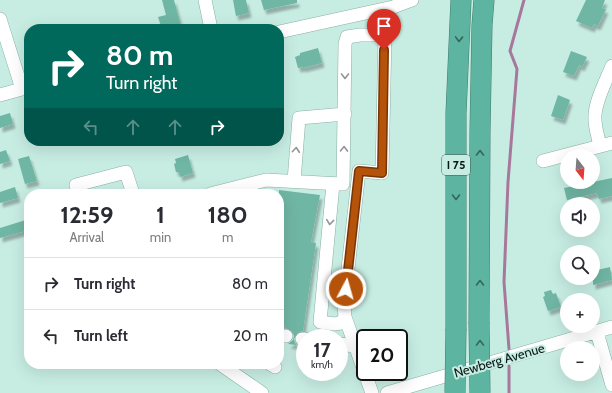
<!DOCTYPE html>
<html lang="en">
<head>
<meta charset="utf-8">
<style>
  :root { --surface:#fff; --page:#f2f2f3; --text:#2b2b33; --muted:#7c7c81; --line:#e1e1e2 }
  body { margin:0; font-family:Cabin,sans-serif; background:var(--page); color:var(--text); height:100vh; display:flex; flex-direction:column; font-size:15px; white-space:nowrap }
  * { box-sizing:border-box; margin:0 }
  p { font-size:13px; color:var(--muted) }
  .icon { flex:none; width:22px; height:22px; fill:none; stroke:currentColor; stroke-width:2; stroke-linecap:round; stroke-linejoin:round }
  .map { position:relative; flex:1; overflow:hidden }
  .drawer { position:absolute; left:24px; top:189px; width:260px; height:180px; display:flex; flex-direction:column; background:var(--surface); border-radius:16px; box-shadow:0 4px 16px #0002 }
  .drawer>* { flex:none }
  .top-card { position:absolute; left:24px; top:24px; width:260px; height:122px; border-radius:16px; box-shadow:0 4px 16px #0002; background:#00695c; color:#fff; overflow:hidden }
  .needle { width:26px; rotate:163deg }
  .controls { position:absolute; left:560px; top:149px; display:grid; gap:8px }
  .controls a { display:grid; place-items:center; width:40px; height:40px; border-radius:50%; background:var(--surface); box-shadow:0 4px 16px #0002; font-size:20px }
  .speed { position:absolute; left:296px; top:329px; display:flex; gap:8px; font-size:20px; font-weight:700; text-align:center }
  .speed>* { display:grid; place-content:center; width:52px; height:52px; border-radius:50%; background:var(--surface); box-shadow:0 4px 16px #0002; line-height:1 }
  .speed small { font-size:10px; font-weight:400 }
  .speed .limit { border:2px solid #111; border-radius:6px; background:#fff; color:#111 }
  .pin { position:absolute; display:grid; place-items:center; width:34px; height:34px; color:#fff; margin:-41px -17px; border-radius:50% 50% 50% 0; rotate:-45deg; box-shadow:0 0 4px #0007 }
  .pin .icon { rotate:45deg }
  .me { position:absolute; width:44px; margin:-22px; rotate:6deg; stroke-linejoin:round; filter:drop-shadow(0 0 3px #0008) }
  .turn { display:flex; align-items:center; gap:14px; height:84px; padding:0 16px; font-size:18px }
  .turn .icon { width:52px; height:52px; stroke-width:2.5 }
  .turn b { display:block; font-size:28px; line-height:34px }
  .lanes { display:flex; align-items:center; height:38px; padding:0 16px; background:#0003; justify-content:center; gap:20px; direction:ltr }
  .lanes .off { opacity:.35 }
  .eta { display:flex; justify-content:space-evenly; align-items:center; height:68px; text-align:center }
  .eta b { font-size:24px; font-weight:800; line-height:28px }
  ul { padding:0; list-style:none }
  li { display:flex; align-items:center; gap:12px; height:52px; padding:0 16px; border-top:1px solid var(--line) }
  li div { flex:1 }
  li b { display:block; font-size:15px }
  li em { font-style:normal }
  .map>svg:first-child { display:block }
</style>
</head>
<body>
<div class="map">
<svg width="612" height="393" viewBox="0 0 612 393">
  <defs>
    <filter id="shadow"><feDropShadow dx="2.5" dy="4.5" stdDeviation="1" flood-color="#0004"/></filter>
  </defs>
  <rect width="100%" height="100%" fill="#c7ede3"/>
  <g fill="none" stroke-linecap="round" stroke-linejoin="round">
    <path stroke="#a7789b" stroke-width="3" d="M 509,349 L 504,282 L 508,182 L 517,69 L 510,51 L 524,0
      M 509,366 L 509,393"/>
  </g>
  <path fill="#6fb6a4" filter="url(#shadow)" d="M 162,0 L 174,0 L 182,29 L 162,29 L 158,17 L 166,15 Z
    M 233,0 L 246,0 L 249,13 L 236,16 Z
    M 261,0 L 297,0 L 297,3 L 264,10 Z
    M 586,0 L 605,0 L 602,8 L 606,9 L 598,26 L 594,24 L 592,28 L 576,21 Z
    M 318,48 L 322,63 L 303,68 L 303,67 L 298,68 L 295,57 L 300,55 L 300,53 Z
    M 571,51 L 587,57 L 582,67 L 579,65 L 574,76 L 563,72 Z
    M 558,95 L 570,100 L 563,120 L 551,116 Z
    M 10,113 L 13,124 L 0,128 L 0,116 Z
    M 6,150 L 10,161 L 0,164 L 0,152 Z
    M 188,155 L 193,173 L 180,177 L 179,172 L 176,172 L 174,164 L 176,163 L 175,159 Z
    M 29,156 L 37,181 L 25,184 L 18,159 Z
    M 612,178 L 612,196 L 599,199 L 597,193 L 567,200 L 564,188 Z
    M 15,187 L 18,198 L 0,203 L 0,192 Z
    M 279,190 L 320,195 L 311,242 L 316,243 L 303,331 L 298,332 L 294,339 L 295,343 L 297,345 L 288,344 L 293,340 L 294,336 L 293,332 L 286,328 L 286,326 L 279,326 Z
    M 29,219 L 29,230 L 0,238 L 0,228 Z
    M 610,267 L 612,280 L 593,285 L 593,271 Z
    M 551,290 L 553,294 L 556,293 L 561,307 L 548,311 L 543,297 L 545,296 L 544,292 Z"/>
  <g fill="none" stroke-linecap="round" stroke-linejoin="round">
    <g stroke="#8aafa5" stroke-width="14">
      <path id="minor" d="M 205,0 L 211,29
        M 0,19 L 22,89
        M 279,32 L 393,7 L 412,0
        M 0,95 L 29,87
        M 600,146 C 598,136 594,125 595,115 C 596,99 606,81 612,66
        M 543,161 L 612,143
        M 294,181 L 299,118 L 345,114
        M 333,184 L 320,322 L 334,324 L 341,323 L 345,317
        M 343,184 L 345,44 L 347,37 L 360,35 L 385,35 L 382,173 L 359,171 L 344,304 L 345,317 L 372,393
        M 78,194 L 76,185 L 126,172 L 133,194
        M 210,194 L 266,180 L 341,184
        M 597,332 L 612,385
        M 279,336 L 286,336
        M 302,339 L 305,339
        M 339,344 L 355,346
        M 220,364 L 262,393
        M 270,364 L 275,367
        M 387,393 L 612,327"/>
    </g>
    <g stroke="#407d6f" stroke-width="21">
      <path id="highway" d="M 479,322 L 480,131 L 482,25 L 484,0
        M 456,329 L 456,113 L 461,0"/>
    </g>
    <use href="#minor" stroke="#fff" stroke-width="13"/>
    <use href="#highway" stroke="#5db4a0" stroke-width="20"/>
    <g stroke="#407d6f" stroke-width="21" stroke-linecap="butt">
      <path id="highway-bridge" d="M 479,322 L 480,393
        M 455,393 L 456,329"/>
    </g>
    <use href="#highway-bridge" stroke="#5db4a0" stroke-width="20"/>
  </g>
  <defs><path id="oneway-chevron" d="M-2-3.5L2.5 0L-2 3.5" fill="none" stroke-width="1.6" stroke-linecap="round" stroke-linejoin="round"/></defs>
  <g stroke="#34665a">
    <use href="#oneway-chevron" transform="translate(459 39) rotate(92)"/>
    <use href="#oneway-chevron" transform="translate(480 153) rotate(-90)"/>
    <use href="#oneway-chevron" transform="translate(456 197) rotate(90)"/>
    <use href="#oneway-chevron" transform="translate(480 283) rotate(-90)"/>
    <use href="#oneway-chevron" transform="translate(480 343) rotate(-90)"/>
  </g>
  <g stroke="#919796">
    <use href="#oneway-chevron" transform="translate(345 76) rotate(90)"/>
    <use href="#oneway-chevron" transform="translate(344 149) rotate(-89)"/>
    <use href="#oneway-chevron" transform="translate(296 150) rotate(-85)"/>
    <use href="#oneway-chevron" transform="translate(330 222) rotate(96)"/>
  </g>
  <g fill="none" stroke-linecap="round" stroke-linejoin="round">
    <g stroke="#753606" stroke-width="10">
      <path id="route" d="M 346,289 L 359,171 L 382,173 L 384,50"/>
    </g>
    <use href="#route" stroke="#b45309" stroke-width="7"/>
  </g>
  <g text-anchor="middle" stroke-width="4" stroke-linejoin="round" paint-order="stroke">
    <rect fill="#c7ede3" stroke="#435853" stroke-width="1" x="442" y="155" width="28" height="20" rx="3"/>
    <g font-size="12" font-weight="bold" fill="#0a1815">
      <text x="456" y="169">I 75</text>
    </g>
    <g font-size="13" fill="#0a1815" stroke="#c7ede3">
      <text transform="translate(499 360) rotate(-16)" y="5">Newberg Avenue</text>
    </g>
  </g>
</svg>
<div class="controls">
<a><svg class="needle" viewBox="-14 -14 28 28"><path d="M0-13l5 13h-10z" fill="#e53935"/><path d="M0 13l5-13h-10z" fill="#7c7c81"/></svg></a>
<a><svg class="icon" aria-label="sound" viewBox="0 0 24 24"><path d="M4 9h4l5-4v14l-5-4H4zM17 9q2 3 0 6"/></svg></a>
<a><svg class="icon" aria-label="search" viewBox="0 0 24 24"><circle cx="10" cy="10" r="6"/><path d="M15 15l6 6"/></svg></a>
<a>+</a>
<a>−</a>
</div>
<div class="speed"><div>17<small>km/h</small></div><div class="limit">20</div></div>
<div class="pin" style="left:384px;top:50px;background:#d93025"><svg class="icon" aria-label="arrive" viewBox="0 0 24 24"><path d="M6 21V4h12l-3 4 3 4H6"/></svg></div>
<svg class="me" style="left:346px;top:289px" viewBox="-20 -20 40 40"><circle r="17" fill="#b45309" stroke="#fff" stroke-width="3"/><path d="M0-11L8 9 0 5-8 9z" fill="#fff"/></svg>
<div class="top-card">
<div class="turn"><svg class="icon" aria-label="right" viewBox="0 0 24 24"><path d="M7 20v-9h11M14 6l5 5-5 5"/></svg><div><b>80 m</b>Turn right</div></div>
<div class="lanes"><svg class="icon off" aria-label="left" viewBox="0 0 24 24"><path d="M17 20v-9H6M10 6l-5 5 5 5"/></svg><svg class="icon off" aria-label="ahead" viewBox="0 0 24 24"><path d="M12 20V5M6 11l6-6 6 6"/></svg><svg class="icon off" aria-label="ahead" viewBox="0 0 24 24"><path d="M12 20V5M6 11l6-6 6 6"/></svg><svg class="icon" aria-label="right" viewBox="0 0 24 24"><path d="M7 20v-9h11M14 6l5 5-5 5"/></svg></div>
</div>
<section class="drawer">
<div class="eta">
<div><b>12:59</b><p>Arrival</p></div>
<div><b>1</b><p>min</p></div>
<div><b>180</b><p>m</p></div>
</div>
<ul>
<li><svg class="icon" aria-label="right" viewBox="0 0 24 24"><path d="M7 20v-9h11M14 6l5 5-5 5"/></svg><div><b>Turn right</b></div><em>80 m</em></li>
<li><svg class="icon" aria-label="left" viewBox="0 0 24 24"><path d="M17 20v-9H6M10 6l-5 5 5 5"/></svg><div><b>Turn left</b></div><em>20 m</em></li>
</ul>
</section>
</div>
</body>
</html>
